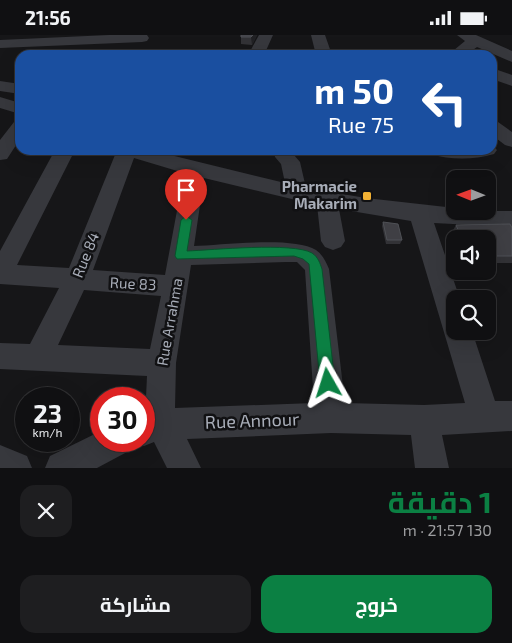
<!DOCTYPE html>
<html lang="ar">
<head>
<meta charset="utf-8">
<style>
  :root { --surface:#101012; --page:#1e1e20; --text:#f1f3f6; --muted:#9c9d9f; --line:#303032; --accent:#0b8043 }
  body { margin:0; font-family:"Exo 2",Cairo,sans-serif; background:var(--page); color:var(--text); direction:rtl; height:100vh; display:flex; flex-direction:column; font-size:19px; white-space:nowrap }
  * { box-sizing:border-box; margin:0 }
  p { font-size:16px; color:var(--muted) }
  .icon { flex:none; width:28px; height:28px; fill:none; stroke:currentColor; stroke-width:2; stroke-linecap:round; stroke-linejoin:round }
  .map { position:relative; height:433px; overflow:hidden; direction:ltr }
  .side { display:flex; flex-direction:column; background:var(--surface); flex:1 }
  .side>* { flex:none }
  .hud { position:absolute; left:15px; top:15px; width:482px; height:105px; border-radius:15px; box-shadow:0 5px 20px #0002,0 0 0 1px var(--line); direction:rtl; background:#1a4fa0; color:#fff; overflow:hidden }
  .needle { width:32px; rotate:271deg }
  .buttons { position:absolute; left:446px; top:135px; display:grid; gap:10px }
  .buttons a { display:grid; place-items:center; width:50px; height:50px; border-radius:10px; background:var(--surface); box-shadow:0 5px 20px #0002,0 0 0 1px var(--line); font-size:25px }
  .speed { position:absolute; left:15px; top:352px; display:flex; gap:10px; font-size:25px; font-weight:700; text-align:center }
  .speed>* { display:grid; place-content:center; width:65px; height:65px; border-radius:50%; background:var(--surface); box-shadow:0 5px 20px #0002,0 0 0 1px var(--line); line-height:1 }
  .speed small { font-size:12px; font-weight:400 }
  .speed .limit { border:8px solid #d22; background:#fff; color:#111 }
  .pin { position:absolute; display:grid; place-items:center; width:42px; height:42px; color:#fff; margin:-51px -21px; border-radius:50% 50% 50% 0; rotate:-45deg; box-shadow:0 0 5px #0007 }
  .pin .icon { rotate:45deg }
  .me { position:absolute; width:55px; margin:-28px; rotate:354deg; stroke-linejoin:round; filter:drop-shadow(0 0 4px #0008) }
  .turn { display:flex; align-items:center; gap:18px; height:105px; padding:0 20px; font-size:22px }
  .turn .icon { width:65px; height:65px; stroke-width:2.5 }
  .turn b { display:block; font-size:35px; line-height:42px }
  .round { display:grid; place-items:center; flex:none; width:52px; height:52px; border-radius:15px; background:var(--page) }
  .overview { display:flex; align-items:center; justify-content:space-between; height:85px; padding:0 20px }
  h1 { font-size:30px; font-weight:700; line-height:38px; color:var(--accent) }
  .primary-button { display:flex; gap:10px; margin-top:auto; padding:10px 20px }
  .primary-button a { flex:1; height:58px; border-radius:15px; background:var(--accent); color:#fff; font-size:20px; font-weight:700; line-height:58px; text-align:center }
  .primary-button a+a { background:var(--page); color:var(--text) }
  .status { display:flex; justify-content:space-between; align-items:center; height:35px; padding:0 25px; background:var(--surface); direction:ltr }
  .status svg { height:14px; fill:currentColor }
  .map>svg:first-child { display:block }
</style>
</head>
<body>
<div class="status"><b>21:56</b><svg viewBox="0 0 49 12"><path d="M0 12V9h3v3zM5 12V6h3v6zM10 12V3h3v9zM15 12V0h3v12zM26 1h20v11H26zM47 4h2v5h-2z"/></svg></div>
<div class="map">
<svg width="512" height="433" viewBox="0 0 512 433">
  <rect width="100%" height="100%" fill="#161618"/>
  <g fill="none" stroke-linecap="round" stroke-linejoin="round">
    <path fill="#37383d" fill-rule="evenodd" d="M 109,0 L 147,0 L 149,3 L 147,6 L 142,7 L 0,13 L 0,5 Z
      M 259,0 L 273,0 L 264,20 L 248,20 Z
      M 311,0 L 325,0 L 332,20 L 316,20 Z
      M 457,0 L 476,0 L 512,16 L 512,27 L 477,12 L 466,20 L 448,20 L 465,6 Z
      M 492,33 L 512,40 L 512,51 L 492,44 Z
      M 0,46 L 20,49 L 20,59 L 0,56 Z
      M 0,62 L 20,68 L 20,79 L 0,73 Z
      M 20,85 L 20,104 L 7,124 L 0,125 L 0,105 L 14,87 Z
      M 492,85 L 498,87 L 512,97 L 512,112 L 505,110 L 492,100 Z
      M 492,110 L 497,115 L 494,119 C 473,125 451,125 430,119 L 427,115 L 492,115 Z
      M 55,115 L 75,115 L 17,230 L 69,233 L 117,115 L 150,115 L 285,148 L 281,129 L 275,122 L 274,115 L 294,115 L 294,120 L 300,127 L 306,153 L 366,163 L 455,173 L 455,176 L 512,176 L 512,192 L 434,188 L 460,264 L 455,264 L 455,296 L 472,296 L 495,366 L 512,366 L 512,396 L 442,400 L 449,433 L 415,433 L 411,400 L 331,398 L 187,404 L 201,433 L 167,433 L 154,407 L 144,411 L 133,406 L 144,406 L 147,341 L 0,334 L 0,308 L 30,309 L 59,253 L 0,249 L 0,216 ZM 134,123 L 184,138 L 165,240 L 93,235 ZM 204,143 L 317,170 L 321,206 L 325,212 L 333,215 L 341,212 L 345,206 L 339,174 L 411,186 L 465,368 L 424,370 L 345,368 L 329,234 C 326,227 323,220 316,215 C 294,201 222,210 194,211 ZM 286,227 L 297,227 L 305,235 L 314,368 L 175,373 L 176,328 L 191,230 ZM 84,255 L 161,261 L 150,314 L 58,310 Z
      M 101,396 L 101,406 L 132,406 L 127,417 L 97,433 L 45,433 L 50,421 Z
      M 0,410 L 27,421 L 32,433 L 0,433 Z"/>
  </g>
  <path fill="#323236" d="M 257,0 L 252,10 L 241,9 L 241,2 Z
    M 383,187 L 402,205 L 400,209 L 386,209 L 382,191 Z
    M 456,190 L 512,193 L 512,228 L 488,228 L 488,204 L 455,204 L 455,205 L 452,197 Z"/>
  <path fill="#212124" d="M 253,0 L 257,0 L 252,10 L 251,2 Z"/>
  <path fill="#3f3f44" stroke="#4f5156" d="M 241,0 L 253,0 L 251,2 L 241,2 Z
    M 383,187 L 398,189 L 402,205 L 387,205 Z
    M 510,189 L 512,193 L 512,221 L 488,221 L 488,204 L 462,204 L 456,190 Z"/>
  <path fill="#0b8043" stroke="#07532c" d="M 186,181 L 192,185 L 187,216 C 212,215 293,207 312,218 C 318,222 320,228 322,234 L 335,348 L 332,353 L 328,355 L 323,353 L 320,348 L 309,229 L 303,224 L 294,221 L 177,224 L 175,221 L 181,185 Z"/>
  <rect fill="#f2b134" stroke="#111113" stroke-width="2" x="362" y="156" width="10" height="10" rx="2.5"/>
  <g text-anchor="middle" stroke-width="5" stroke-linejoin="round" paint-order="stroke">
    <g font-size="15" font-weight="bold" fill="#a8adb8" stroke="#111113" text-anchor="end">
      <text x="357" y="157">Pharmacie<tspan x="357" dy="17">Makarim</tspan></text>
    </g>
    <g font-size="15" fill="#a8adb8" stroke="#111113">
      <text transform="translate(86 220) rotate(-68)" y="5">Rue 84</text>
      <text transform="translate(133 249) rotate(3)" y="5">Rue 83</text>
      <text transform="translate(170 287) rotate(-80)" y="5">Rue Arrahma</text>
    </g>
    <g font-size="18" fill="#a8adb8" stroke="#111113">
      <text transform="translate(252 386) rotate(-2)" y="6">Rue Annour</text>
    </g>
  </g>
</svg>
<div class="buttons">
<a><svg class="needle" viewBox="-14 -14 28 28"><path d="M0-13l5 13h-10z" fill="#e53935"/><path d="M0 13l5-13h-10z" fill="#9c9d9f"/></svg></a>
<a><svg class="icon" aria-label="sound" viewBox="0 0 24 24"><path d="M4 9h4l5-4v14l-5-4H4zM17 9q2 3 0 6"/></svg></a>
<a><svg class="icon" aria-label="search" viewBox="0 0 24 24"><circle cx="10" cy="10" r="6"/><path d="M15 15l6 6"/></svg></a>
</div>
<div class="speed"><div>23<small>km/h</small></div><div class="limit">30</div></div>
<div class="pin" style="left:186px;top:185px;background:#d93025"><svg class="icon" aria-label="arrive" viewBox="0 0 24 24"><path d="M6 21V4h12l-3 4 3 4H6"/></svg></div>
<svg class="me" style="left:328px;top:348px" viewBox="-20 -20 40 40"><path d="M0-17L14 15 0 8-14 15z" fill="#0b8043" stroke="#fff" stroke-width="4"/></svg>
<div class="hud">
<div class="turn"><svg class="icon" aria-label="left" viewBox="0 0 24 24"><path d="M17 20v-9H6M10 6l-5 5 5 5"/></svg><div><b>50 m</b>Rue 75</div></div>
</div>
</div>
<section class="side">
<div class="overview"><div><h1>1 دقيقة</h1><p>130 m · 21:57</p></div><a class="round"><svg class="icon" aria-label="close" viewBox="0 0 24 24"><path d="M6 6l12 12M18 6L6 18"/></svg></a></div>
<div class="primary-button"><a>خروج</a><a>مشاركة</a></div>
</section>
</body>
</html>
